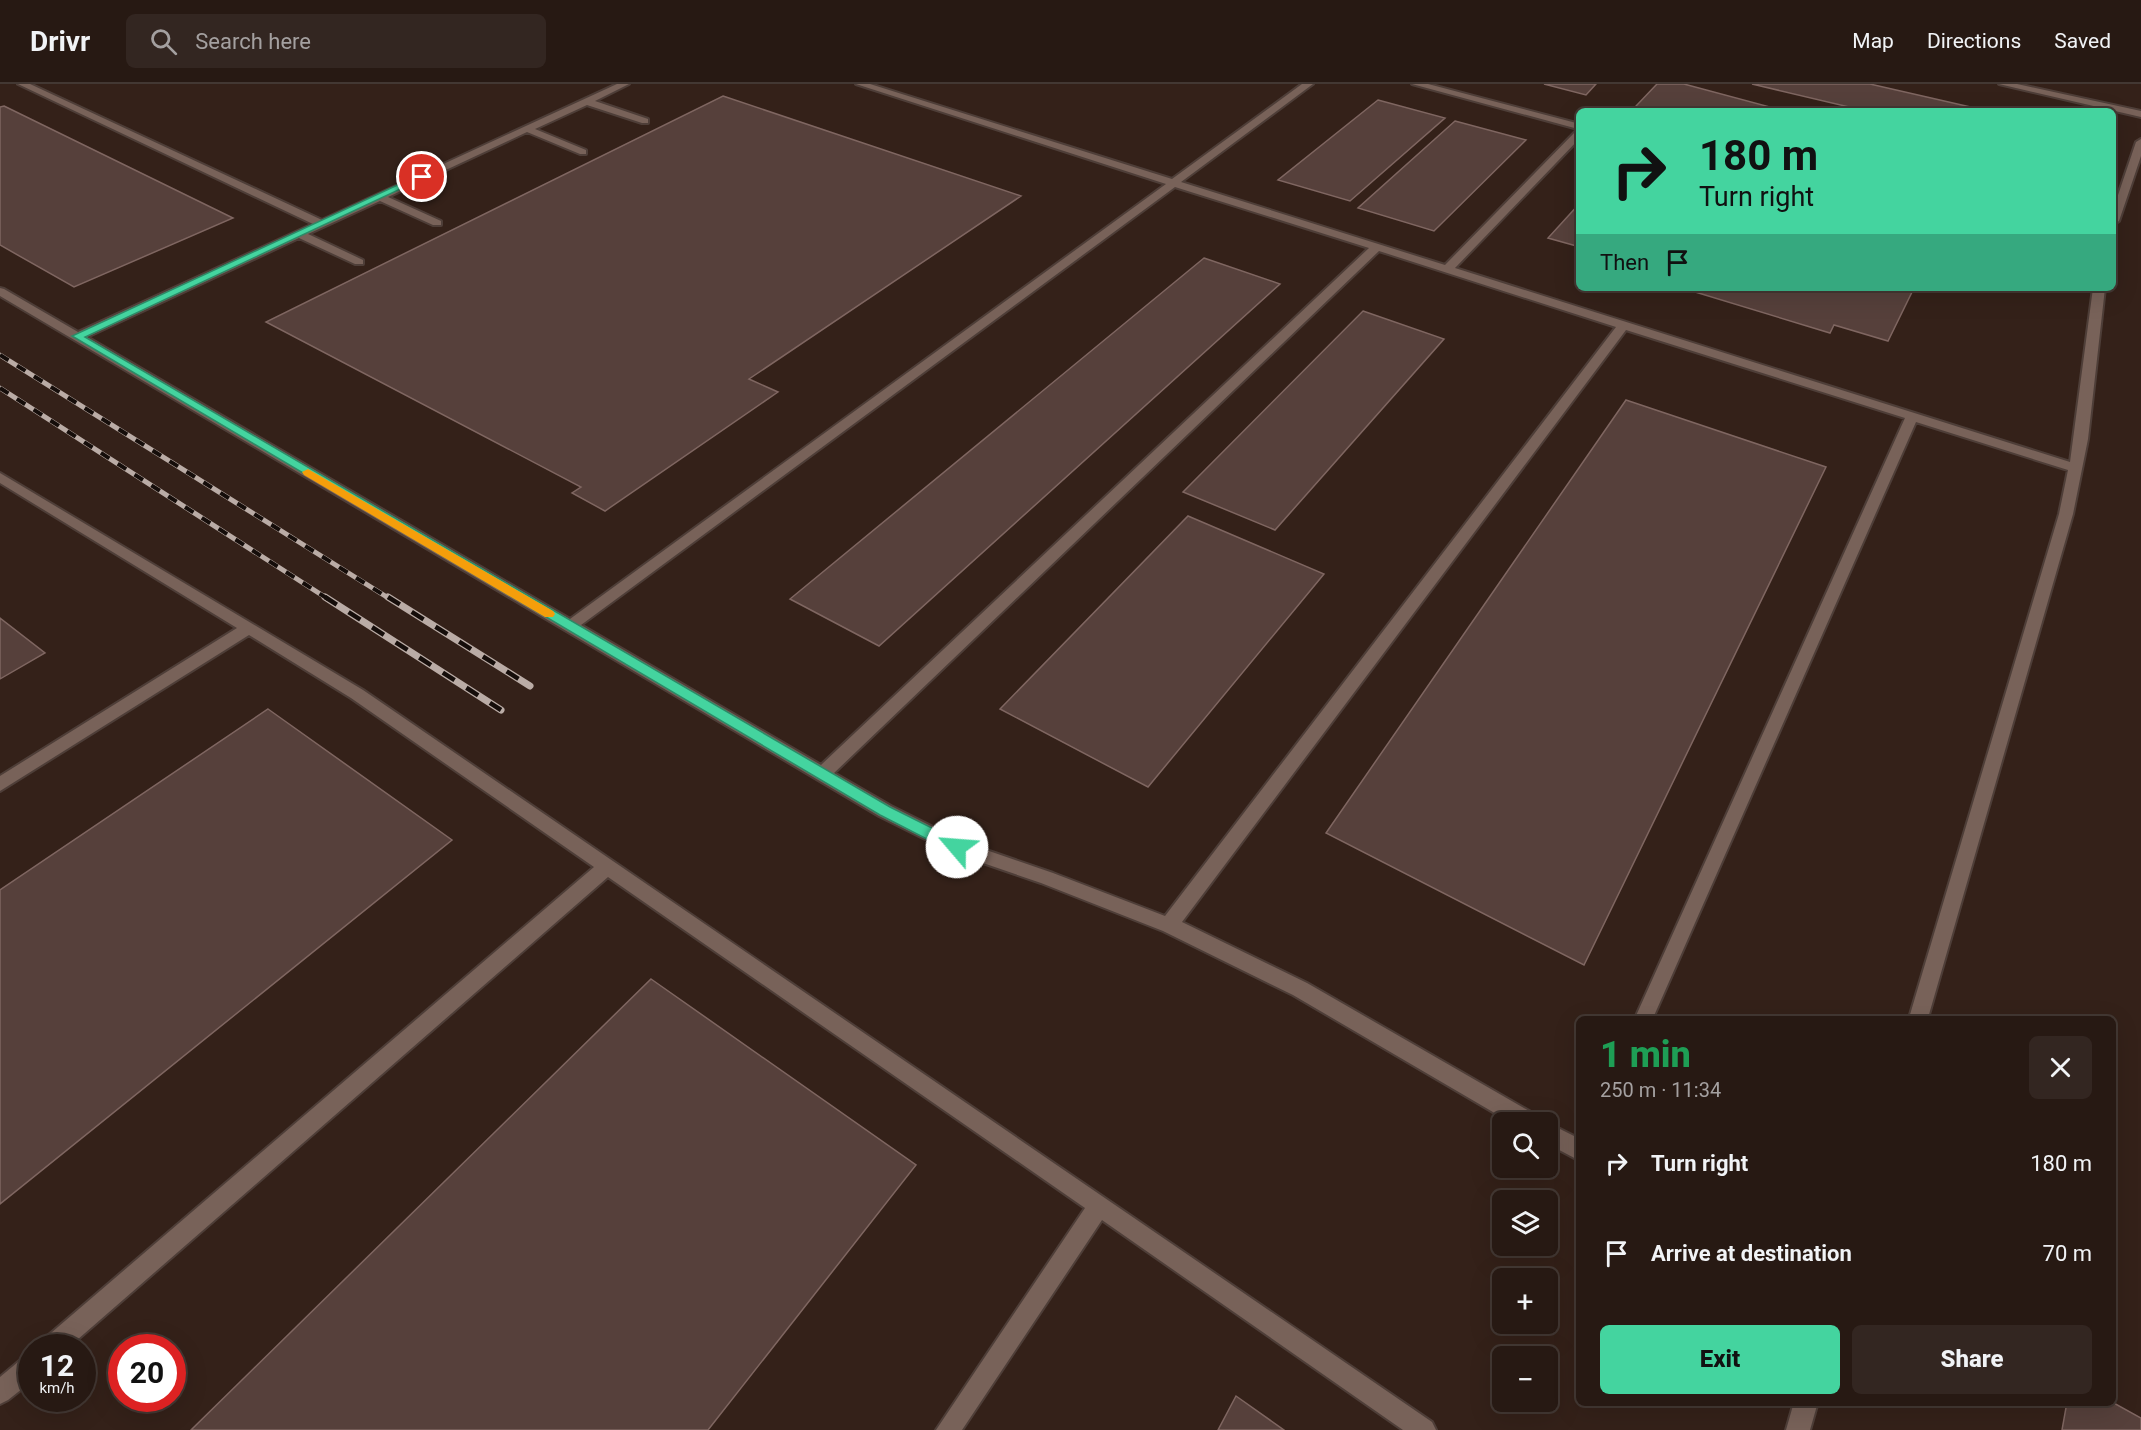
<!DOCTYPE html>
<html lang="en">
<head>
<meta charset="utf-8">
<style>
  :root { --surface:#271913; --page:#332621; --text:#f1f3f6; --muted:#a4a0a0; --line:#433833; --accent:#44d49f }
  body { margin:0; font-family:Roboto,sans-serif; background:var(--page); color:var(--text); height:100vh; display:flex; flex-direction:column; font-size:22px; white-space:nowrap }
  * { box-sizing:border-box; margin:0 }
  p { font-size:20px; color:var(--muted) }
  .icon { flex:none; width:33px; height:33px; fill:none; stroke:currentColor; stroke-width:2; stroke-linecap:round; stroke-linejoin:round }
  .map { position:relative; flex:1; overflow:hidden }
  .details { position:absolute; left:1576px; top:932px; width:540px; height:390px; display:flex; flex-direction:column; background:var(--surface); border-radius:9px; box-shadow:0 6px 24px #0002,0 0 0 2px var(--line) }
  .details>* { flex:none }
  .top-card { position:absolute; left:1576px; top:24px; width:540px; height:183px; border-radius:9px; box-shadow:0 6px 24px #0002,0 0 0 2px var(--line); background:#44d49f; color:#111; overflow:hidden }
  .controls { position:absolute; left:1492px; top:1028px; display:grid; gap:12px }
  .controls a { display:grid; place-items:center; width:66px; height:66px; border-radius:9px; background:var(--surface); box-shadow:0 6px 24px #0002,0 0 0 2px var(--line); font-size:30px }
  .speed { position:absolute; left:18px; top:1250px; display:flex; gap:12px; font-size:30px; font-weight:700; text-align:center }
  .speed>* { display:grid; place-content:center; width:78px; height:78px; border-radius:50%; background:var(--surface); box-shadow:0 6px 24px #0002,0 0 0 2px var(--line); line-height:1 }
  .speed small { font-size:15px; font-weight:400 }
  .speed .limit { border:9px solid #d22; background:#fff; color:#111 }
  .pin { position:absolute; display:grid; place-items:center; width:51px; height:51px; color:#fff; margin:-26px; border:3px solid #fff; border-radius:50%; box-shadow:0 2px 6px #0007 }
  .me { position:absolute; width:66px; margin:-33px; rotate:297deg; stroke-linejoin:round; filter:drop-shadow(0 0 4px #0008) }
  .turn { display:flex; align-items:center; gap:21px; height:126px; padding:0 24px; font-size:27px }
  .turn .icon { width:78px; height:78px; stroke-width:2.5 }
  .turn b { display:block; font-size:42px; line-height:51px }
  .then { display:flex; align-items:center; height:57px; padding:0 24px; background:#0003; gap:12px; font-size:22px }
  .round { display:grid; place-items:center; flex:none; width:63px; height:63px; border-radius:9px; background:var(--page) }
  .head { display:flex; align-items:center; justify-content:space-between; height:102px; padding:0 24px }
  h1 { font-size:36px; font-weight:800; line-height:45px; color:#1e9e55 }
  .primary-button { display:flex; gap:12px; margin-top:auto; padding:12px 24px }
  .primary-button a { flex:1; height:69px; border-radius:9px; background:var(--accent); color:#111; font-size:24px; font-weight:800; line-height:69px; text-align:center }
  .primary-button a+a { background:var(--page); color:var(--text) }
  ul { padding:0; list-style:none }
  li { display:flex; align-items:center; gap:18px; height:90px; padding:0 24px }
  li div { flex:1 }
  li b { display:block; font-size:22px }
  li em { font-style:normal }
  header { display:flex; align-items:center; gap:36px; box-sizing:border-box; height:84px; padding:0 30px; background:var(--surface); border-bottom:2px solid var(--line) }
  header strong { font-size:28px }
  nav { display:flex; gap:33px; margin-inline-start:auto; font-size:21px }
  .search { width:420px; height:54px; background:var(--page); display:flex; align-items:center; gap:15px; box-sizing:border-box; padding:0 21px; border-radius:9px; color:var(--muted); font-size:22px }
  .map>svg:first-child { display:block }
</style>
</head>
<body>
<header>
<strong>Drivr</strong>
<div class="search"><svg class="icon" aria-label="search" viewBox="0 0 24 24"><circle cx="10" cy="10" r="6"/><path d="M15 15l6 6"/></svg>Search here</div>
<nav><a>Map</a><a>Directions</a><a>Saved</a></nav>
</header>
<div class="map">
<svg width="2141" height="1346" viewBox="0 0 2141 1346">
  <rect width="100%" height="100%" fill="#342119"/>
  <path fill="#56403b" stroke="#7f6661" stroke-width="1.5" d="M 1544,0 L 1596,0 L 1586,11 Z
    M 1657,0 L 1684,0 L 1785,27 L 1657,27 L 1636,22 Z
    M 1752,0 L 1870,0 L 1988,27 L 1866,27 Z
    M 723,12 L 1021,112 L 749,295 L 778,308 L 605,427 L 572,409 L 581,403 L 266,238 Z
    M 1378,16 L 1445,34 L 1350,117 L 1278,96 Z
    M 4,22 L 233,134 L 74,203 L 0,161 L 0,23 Z
    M 1455,37 L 1526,56 L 1434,147 L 1358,124 Z
    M 1580,119 L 1580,163 L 1548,154 Z
    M 1204,174 L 1280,200 L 879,562 L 790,515 Z
    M 1682,204 L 1914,204 L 1888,257 L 1834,241 L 1830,249 Z
    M 1363,227 L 1444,255 L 1275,446 L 1183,408 Z
    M 1626,316 L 1826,383 L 1584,881 L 1326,749 Z
    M 1188,432 L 1324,490 L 1148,703 L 1000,625 Z
    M 0,534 L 45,569 L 0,595 Z
    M 268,625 L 452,756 L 0,1120 L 0,806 Z
    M 651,895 L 916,1081 L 708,1346 L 191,1346 Z
    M 1236,1312 L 1284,1346 L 1218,1346 Z
    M 2067,1318 L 2112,1318 L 2141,1334 L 2141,1346 L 2062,1346 Z"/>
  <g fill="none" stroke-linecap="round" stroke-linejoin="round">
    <g stroke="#4e3e38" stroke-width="4">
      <path id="service" d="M 18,0 L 30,0 L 322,136 L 617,0 L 629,0 L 595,17 L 648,35 L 648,39 L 642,39 L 587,21 L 535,45 L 586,66 L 586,70 L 580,70 L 527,48 L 388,113 L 441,137 L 441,141 L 433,141 L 380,117 L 308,150 L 363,176 L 363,180 L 355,180 L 299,154 L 87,253 L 570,535 L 1166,100 L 856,0 L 870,0 L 1172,95 L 1302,0 L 1313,0 L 1181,98 L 1445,181 L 1578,45 L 1412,0 L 1428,0 L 1580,40 L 1580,54 L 1455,184 L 2070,378 L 2093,204 L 2105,204 L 2088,355 L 2073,430 L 1928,934 L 1909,934 L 2059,430 L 2068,386 L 1916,338 L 1653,934 L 1635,934 L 1905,334 L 1626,246 L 1182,838 L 1307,899 L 1536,1031 L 1539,1038 L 1510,1038 L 1293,911 L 1163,847 L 1041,799 L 951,768 L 879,732 L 0,212 L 0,204 L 4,205 L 78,248 L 313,140 ZM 1175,103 L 1369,164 L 821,681 L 581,541 ZM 1379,167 L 1616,243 L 1165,832 L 1053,789 L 963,758 L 891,722 L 834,689 Z
        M 1999,0 L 2017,0 L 2141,27 L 2141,33 Z
        M 2141,55 L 2141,72 L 2119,137 L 2114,140 L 2114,123 L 2136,58 Z
        M 0,389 L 363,606 L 1432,1338 L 1436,1346 L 1403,1346 L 1102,1136 L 962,1346 L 936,1346 L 1085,1124 L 608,793 L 69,1263 L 41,1263 L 44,1255 L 594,783 L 351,614 L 249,551 L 0,707 L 0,692 L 237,544 L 0,399 Z
        M 1548,1039 L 1580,1055 L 1580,1077 L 1548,1060 Z
        M 32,1270 L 32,1297 L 8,1316 L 0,1320 L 0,1293 L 24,1273 Z
        M 1794,1318 L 1818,1318 L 1810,1346 L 1786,1346 Z"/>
    </g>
    <use href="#service" fill="#786259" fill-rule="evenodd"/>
    <g stroke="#baaca6" stroke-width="5">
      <path id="rail-far1" d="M 0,271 L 390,515
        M 0,304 L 328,515"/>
    </g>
    <g stroke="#baaca6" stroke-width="7">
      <path id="rail" d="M 325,513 L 501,626
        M 388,513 L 530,602"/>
    </g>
    <use href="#rail-far1" stroke="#150d0a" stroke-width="4" stroke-dasharray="10" stroke-linecap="butt"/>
    <use href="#rail" stroke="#150d0a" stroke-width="4.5" stroke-dasharray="14" stroke-linecap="butt"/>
  </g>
  <path fill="#44d49f" stroke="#2c8a67" stroke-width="1.5" d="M 419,91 L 426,93 L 85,253 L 890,723 L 962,759 L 964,763 L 962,768 L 952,768 L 880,731 L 72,252 Z"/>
  <path fill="#f59e0b" d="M 308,385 L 553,527 L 555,530 L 553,533 L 545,533 L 304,391 L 302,388 Z"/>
</svg>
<div class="controls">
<a><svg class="icon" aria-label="search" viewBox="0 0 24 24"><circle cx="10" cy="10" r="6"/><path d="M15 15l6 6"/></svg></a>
<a><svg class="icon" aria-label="layers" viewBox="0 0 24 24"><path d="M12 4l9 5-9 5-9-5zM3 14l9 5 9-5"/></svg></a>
<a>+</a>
<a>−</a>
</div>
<div class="speed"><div>12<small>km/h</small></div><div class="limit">20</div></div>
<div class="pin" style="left:422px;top:93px;background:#d93025"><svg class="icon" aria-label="arrive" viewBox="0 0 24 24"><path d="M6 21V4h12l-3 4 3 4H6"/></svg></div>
<svg class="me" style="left:957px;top:763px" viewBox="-20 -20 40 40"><circle r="19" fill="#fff"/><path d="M0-13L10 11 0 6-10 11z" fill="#44d49f"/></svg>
<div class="top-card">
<div class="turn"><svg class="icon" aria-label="right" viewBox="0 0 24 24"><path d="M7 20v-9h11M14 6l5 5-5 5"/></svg><div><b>180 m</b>Turn right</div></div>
<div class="then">Then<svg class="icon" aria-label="arrive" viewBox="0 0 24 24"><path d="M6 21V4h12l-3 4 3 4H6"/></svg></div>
</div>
<section class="details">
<div class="head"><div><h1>1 min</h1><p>250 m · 11:34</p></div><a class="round"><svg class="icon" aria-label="close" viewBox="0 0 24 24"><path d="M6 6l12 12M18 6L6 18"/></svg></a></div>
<ul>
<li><svg class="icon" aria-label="right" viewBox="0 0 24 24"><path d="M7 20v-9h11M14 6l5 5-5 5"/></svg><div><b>Turn right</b></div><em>180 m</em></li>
<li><svg class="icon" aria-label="arrive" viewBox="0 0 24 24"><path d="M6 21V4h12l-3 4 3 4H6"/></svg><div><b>Arrive at destination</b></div><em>70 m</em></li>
</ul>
<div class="primary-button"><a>Exit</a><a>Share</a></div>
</section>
</div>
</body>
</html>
